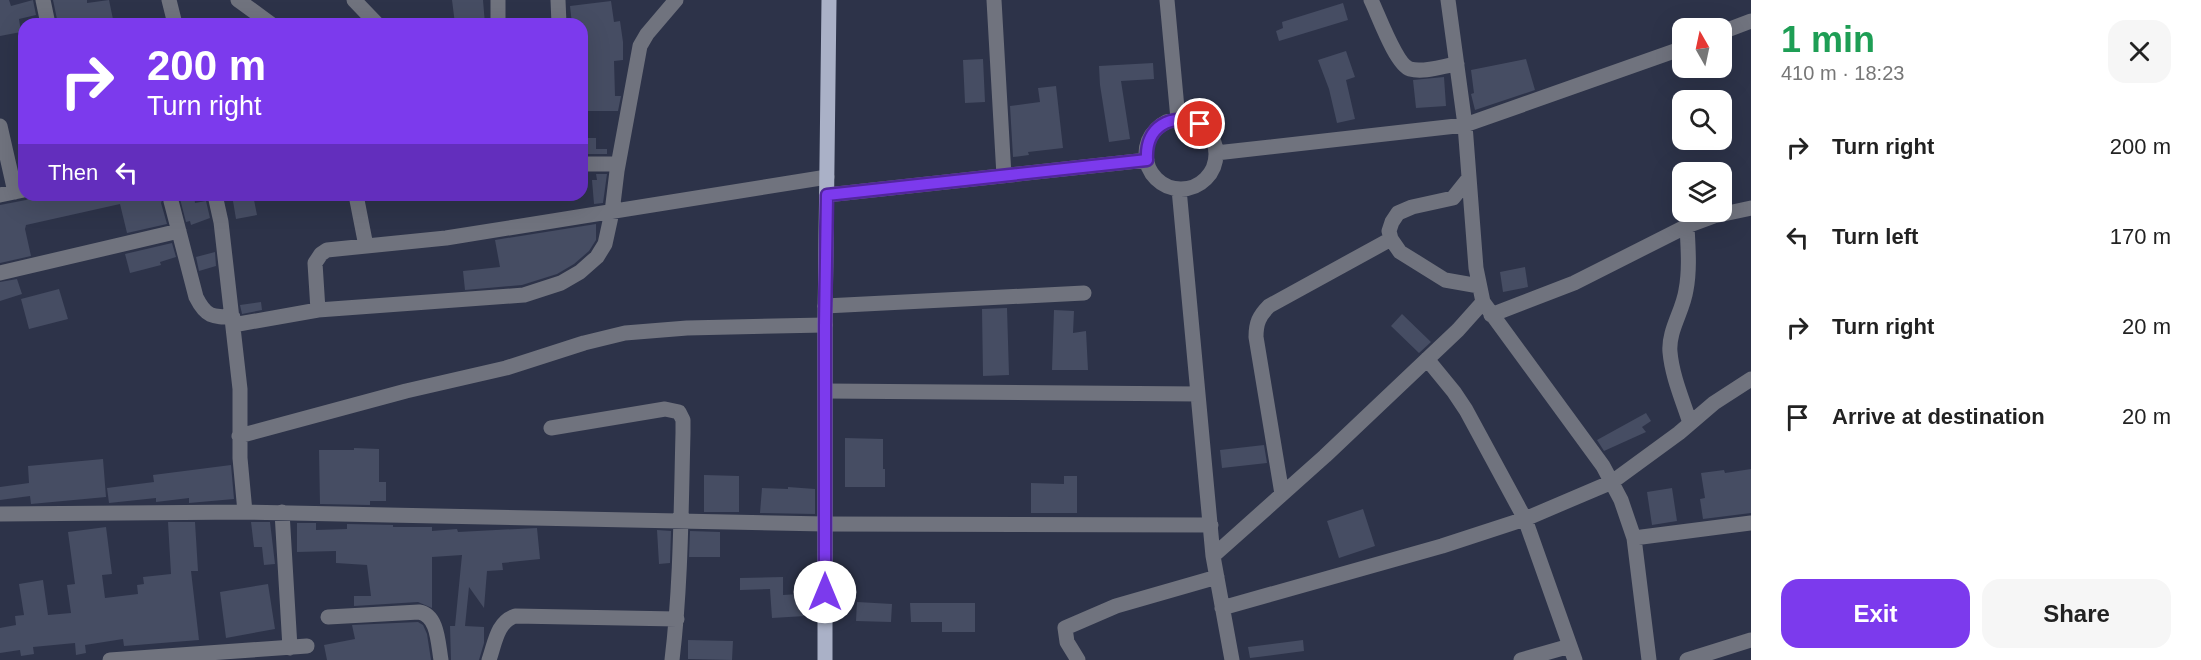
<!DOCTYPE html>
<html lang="en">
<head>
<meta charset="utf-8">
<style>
  :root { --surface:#fff; --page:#f6f6f6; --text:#222; --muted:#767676; --accent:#7c3aed }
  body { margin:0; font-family:Arial,sans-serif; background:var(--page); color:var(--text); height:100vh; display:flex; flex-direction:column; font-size:22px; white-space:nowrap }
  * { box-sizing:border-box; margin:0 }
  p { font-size:20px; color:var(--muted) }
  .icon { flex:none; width:33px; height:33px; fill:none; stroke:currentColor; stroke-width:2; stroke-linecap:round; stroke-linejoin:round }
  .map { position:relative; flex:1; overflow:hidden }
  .sheet { display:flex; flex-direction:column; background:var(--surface); width:450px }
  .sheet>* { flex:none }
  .banner { position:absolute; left:18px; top:18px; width:570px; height:183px; border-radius:18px; box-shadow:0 6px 24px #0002; background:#7c3aed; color:#fff; overflow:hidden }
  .needle { width:39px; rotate:351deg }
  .controls { position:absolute; left:1672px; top:18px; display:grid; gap:12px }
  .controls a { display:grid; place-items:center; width:60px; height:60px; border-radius:12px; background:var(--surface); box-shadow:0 6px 24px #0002; font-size:30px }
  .pin { position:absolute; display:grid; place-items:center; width:51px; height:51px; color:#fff; margin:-26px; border:3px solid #fff; border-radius:50%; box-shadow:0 2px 6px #0007 }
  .me { position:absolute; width:66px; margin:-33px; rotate:0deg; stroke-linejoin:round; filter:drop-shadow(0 0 4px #0008) }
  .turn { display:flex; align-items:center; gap:21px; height:126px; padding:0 30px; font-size:27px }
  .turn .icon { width:78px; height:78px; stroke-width:2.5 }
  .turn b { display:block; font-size:42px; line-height:51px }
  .then { display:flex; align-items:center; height:57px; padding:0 30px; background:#0003; gap:12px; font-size:22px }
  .round { display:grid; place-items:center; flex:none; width:63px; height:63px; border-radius:18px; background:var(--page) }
  .head { display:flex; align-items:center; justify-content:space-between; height:102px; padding:0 30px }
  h1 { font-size:36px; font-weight:700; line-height:45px; color:#1e9e55 }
  .cta { display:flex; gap:12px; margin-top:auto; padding:12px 30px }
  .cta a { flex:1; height:69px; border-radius:18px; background:var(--accent); color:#fff; font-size:24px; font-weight:700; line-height:69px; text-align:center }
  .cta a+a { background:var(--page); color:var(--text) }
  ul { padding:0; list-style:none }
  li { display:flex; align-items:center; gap:18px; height:90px; padding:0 30px }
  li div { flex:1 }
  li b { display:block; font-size:22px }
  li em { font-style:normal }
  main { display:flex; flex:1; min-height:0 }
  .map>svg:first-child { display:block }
</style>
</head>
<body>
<main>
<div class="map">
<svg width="1751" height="660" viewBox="0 0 1751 660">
  <rect width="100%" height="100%" fill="#2d3349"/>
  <path fill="#464d63" d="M 0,0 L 9,0 L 11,6 L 33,0 L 36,15 L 19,19 L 21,32 L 0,36 Z
    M 53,0 L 87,0 L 87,3 L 109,0 L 114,24 L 58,24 Z
    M 452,0 L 483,0 L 485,24 L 455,24 Z
    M 611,1 L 614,22 L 620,21 L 623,42 L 623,60 L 614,61 L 615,96 L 621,96 L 618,111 L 582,111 L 582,24 L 572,24 L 570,6 Z
    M 1343,3 L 1348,20 L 1279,41 L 1276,31 L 1283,28 L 1282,22 Z
    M 1346,51 L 1355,77 L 1346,80 L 1355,119 L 1337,123 L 1329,89 L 1318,60 Z
    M 983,59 L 985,102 L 965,103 L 963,60 Z
    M 1526,59 L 1535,90 L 1475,110 L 1471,94 L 1474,93 L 1471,70 Z
    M 1153,63 L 1154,79 L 1121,81 L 1130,139 L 1109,142 L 1100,85 L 1099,66 Z
    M 1444,77 L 1446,106 L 1416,108 L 1413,80 Z
    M 1056,86 L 1063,148 L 1028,152 L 1029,155 L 1013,157 L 1010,106 L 1040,102 L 1038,88 Z
    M 582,138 L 596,138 L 596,149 L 607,149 L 607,154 L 582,154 Z
    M 596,174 L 607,174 L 603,203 L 594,204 L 592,180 L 597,180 Z
    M 35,195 L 164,195 L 161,203 L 167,224 L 127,233 L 120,204 L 26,225 L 25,229 L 31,256 L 0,263 L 0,205 L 26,200 Z
    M 179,195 L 194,195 L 195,203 L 206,201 L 210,218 L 191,225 L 190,221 L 186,222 Z
    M 232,195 L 253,195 L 257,215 L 236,219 Z
    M 596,224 L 596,240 L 589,251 L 574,264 L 557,274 L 522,285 L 465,290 L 463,271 L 500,267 L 495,240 Z
    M 172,243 L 176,257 L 160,262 L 161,265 L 130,273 L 125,254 Z
    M 215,252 L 216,266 L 199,271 L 196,257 Z
    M 1525,267 L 1528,287 L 1503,292 L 1500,272 Z
    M 17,279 L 22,294 L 0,301 L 0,282 Z
    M 59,289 L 68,319 L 29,329 L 21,299 Z
    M 261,302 L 262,310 L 242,314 L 240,305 Z
    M 1007,308 L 1009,375 L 983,376 L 982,309 Z
    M 1054,310 L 1074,311 L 1073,333 L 1086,331 L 1088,370 L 1052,370 Z
    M 1402,314 L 1431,342 L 1419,353 L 1391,326 Z
    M 1646,413 L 1651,421 L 1642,427 L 1646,432 L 1604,451 L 1597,440 Z
    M 845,438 L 883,439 L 883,469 L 885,469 L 885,487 L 845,487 Z
    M 1264,445 L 1267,463 L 1222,468 L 1220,450 Z
    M 354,448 L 379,449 L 379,482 L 386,482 L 386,501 L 370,501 L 370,505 L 320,504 L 319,450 L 354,450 Z
    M 103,459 L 106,497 L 31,504 L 30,496 L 0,500 L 0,487 L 29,483 L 28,466 Z
    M 231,465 L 234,499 L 189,503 L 189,498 L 156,502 L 156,498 L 109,503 L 107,488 L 154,482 L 153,475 Z
    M 1751,469 L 1751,513 L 1703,519 L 1700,499 L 1705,498 L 1701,473 L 1724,470 L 1725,473 Z
    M 704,475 L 739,476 L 739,512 L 704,512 Z
    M 1064,476 L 1077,476 L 1077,513 L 1031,513 L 1031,483 L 1064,484 Z
    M 788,487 L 815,489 L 815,514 L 760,513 L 762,488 L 788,489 Z
    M 1672,488 L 1677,521 L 1652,525 L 1647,492 Z
    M 1363,509 L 1375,546 L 1339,558 L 1327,521 Z
    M 168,522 L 195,522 L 198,571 L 191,571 L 199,640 L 124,646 L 123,639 L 85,645 L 86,653 L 76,655 L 75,643 L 33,647 L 34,654 L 21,656 L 20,650 L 0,653 L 0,628 L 16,625 L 15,616 L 24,615 L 19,584 L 43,580 L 48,615 L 71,613 L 67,585 L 75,584 L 68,532 L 106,527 L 112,574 L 102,575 L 105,598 L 138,594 L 137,585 L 144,584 L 143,577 L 171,574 Z
    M 251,522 L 270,522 L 275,564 L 264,565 L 262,547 L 254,547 Z
    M 297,523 L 316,523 L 316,530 L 347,529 L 347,524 L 393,525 L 393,527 L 432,527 L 432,531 L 457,529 L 458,532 L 537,528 L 540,559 L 502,563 L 503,570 L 487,571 L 484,608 L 469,587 L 465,626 L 484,627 L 484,643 L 479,660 L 451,660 L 450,626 L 455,626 L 462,555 L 432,557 L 432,608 L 418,602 L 354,606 L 354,596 L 371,596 L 367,565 L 336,563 L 336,551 L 297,552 Z
    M 657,530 L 671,531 L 670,563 L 659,564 Z
    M 690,531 L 720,532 L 720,557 L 689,557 Z
    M 783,577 L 783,595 L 815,593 L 815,603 L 804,604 L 805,616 L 772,618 L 770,589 L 740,590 L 740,578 Z
    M 268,584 L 275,629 L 226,638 L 220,592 Z
    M 857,602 L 892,604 L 891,622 L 856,621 Z
    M 910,603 L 975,603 L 975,632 L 942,632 L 942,622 L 911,622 Z
    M 418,622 L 423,625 L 427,634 L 431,660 L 327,660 L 324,645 L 355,639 L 352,625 Z
    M 688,640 L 733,641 L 732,660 L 688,659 Z
    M 1303,640 L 1304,651 L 1250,658 L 1248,647 Z"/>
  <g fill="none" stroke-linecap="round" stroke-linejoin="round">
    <path stroke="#70737e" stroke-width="15" d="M 43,0 L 48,24
      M 169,0 L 175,24
      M 238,0 L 271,24
      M 354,0 L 377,24
      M 558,0 L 559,24
      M 994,0 L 1004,176
      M 1167,0 L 1178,119
      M 1371,0 C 1378,14 1396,65 1410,69 C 1424,73 1443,66 1457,64
      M 1448,0 L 1465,125 L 1476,268 L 1483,302 L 1603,466 L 1621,500 L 1634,538 L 1649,660
      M 498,24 L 498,0
      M 1722,32 L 1751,21
      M1146 154a35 35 0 1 1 70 0a35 35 0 1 1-70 0Z
      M 0,126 L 15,192
      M 1216,153 L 1465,125 L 1683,48
      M 582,164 L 618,164
      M 1469,178 L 1453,198 L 1412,207 L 1398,213 L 1392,222 L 1389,231 L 1391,239 L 1400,252 L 1445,280 L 1479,286
      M 1179,189 L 1213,556 L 1232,660
      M 0,195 L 24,190
      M 215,195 L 221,222 L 240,389 L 240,458 L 245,512
      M 356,195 L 366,246
      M 827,195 L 1147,160
      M 171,201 L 196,297 C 206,317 212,317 233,317
      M 1687,226 C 1688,247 1690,269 1686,290 C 1683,311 1668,331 1670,352 C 1672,376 1683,401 1690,423
      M 0,273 L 179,231
      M 825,306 L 1084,293
      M 318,310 L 315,263 L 321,254 L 327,250 L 446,238 L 827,177
      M 1491,315 L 1574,283 L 1687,226 L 1714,216 L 1751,208
      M 233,325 L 318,310 L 524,295 L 561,283 L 580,272 L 597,257 L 605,244 L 612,212 L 617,171 L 640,46 L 647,34 L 676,0
      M 1427,359 L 1454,392 L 1466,410 L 1525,519 L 1575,660
      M 826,391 L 1198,394
      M 551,428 L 665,409 L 679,412 L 683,420 L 683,433 C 681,509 681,585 672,660
      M 239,436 L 406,391 L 506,368 L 584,343 L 625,333 L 687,328 L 825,325
      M 1282,494 L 1256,337 C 1256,323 1259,316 1269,306 L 1391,239
      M 282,512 L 290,648
      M 0,514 L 245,512 L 825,524 L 1211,525
      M 1634,538 L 1751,523
      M 1213,556 L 1325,456 L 1458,330 L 1483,302
      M 1222,608 L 1442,546 L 1525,519 L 1612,482 L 1679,433 L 1714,403 L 1751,379
      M 328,617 L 419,612 C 438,615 438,643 441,660
      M 110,660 L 307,646
      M 489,660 C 495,643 497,622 515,616 L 677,619
      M 1078,660 L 1067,642 L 1065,628 L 1116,606 L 1217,577
      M 1521,660 L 1570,646
      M 1687,660 L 1751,640"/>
    <path stroke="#aab1c7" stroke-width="15" d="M 825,660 L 825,325 L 829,0"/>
  </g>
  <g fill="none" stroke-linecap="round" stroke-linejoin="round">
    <g stroke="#51269a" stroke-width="15">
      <path id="route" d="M 825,592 L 825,325 L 827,195 L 1147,160 C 1145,127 1170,112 1200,124"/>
    </g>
    <use href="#route" stroke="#7c3aed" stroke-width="10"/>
  </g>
</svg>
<div class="controls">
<a><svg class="needle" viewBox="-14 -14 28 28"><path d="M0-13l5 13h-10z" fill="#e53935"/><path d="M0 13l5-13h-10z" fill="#767676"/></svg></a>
<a><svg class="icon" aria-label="search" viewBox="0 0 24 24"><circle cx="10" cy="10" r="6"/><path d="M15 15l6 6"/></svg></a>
<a><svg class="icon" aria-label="layers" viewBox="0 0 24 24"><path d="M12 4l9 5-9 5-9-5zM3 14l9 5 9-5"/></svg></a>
</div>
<div class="pin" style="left:1200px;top:124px;background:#d93025"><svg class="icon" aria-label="arrive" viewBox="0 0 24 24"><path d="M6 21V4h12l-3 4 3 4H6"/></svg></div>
<svg class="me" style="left:825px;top:592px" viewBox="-20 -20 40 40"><circle r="19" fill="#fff"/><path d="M0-13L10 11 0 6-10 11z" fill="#7c3aed"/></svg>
<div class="banner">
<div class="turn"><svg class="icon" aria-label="right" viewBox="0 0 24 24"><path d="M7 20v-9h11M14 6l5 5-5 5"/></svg><div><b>200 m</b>Turn right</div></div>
<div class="then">Then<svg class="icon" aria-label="left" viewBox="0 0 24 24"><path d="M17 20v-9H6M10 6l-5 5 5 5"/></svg></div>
</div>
</div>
<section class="sheet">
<div class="head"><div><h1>1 min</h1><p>410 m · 18:23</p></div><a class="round"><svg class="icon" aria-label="close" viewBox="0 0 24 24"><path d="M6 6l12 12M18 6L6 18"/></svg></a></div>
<ul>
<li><svg class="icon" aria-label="right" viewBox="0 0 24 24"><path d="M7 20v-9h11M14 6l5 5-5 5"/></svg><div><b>Turn right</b></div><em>200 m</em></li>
<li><svg class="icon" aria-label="left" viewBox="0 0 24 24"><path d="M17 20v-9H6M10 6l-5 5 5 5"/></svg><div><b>Turn left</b></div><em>170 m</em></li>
<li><svg class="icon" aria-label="right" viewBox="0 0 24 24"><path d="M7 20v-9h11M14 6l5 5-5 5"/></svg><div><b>Turn right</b></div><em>20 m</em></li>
<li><svg class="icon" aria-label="arrive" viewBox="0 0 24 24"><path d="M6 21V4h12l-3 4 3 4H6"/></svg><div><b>Arrive at destination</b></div><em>20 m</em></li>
</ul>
<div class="cta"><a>Exit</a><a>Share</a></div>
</section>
</main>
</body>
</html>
